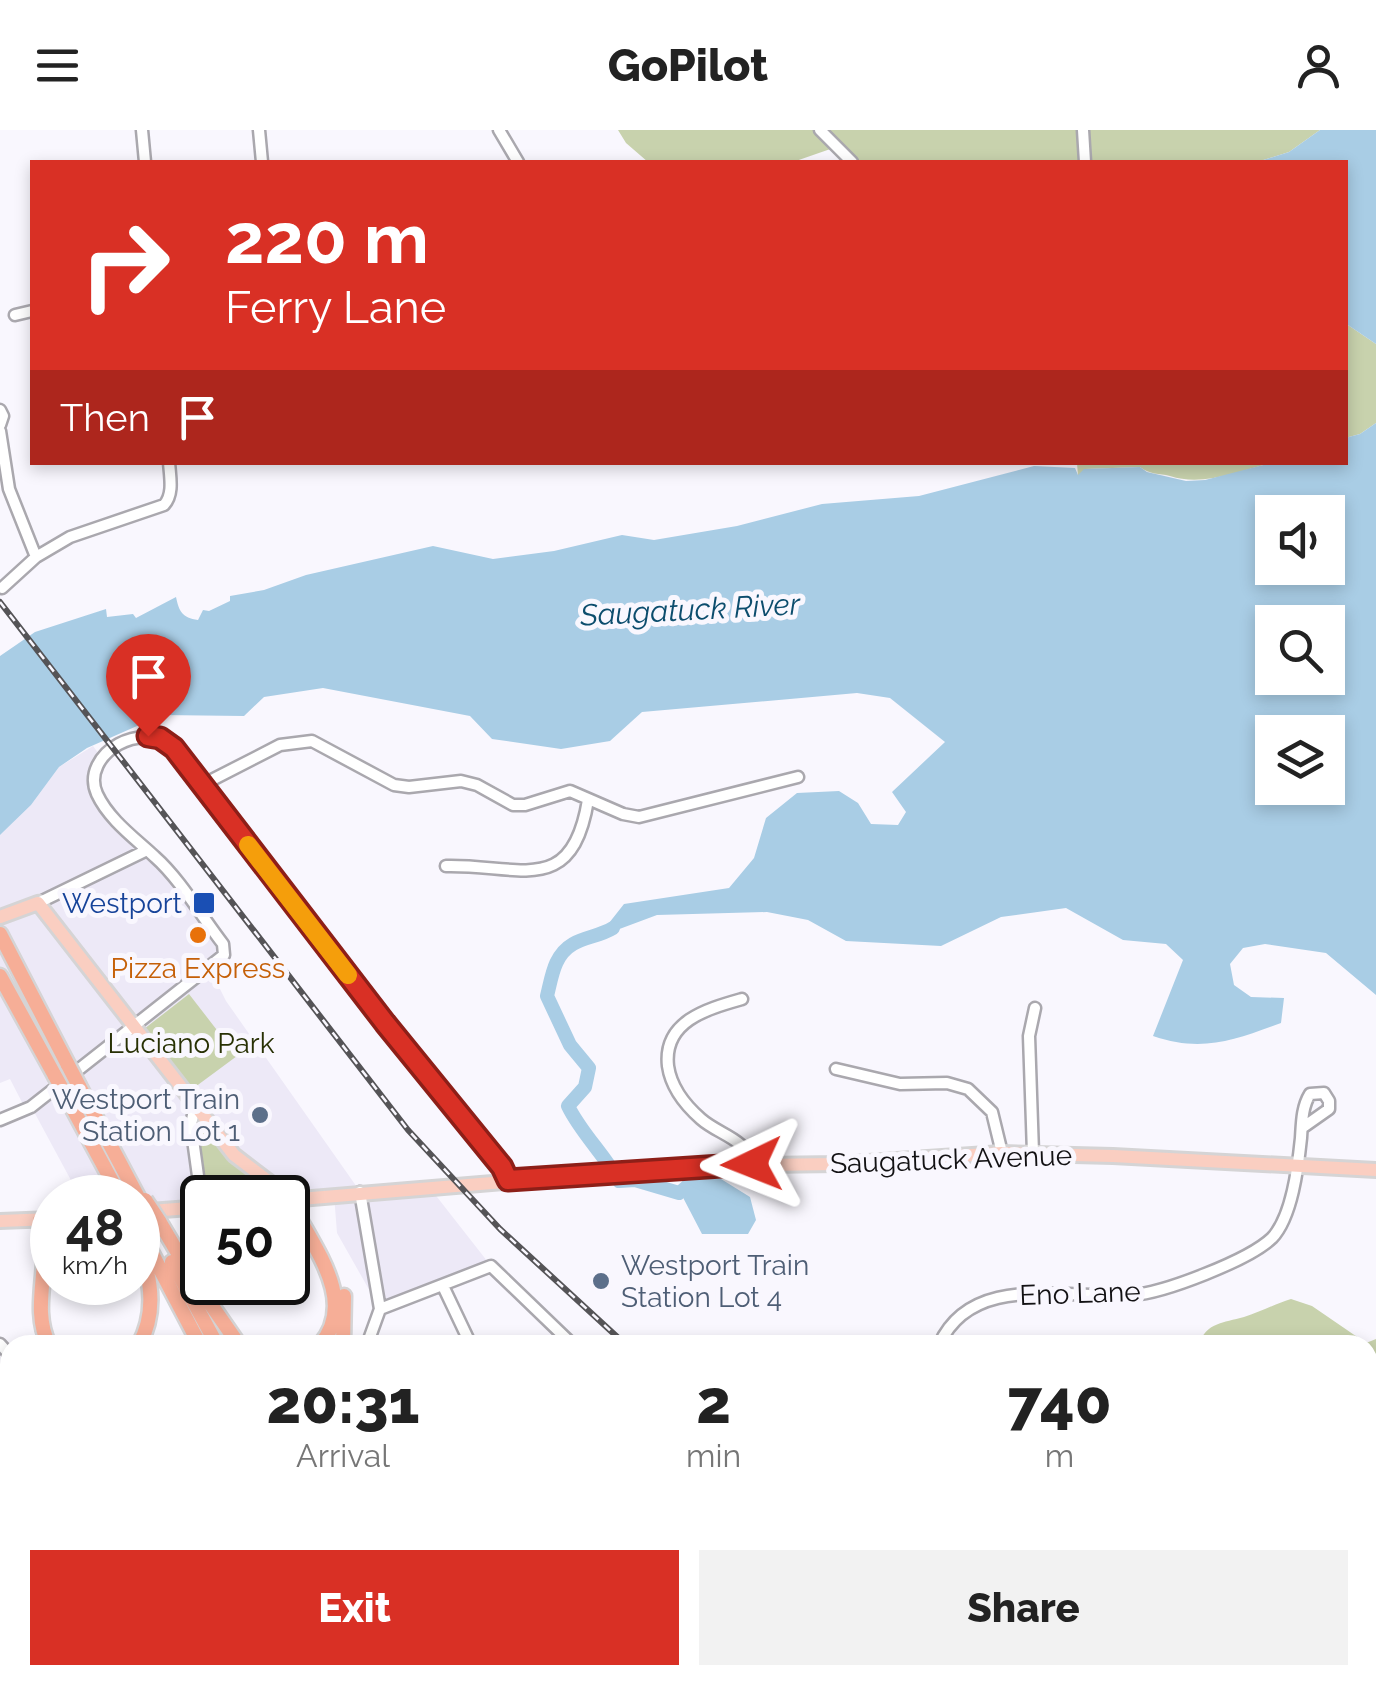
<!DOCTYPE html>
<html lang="en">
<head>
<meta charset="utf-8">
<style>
  :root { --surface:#fff; --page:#f2f2f2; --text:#222; --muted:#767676; --accent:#d93025 }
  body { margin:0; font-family:Raleway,sans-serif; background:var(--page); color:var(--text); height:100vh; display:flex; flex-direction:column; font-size:38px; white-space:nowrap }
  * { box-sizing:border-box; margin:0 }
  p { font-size:32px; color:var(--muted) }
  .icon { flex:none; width:55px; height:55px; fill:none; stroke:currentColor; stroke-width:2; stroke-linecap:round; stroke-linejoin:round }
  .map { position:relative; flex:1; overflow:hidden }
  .side { position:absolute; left:0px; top:1205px; width:1378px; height:350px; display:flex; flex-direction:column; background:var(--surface); border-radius:30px 30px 0 0; box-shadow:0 5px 15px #0003 }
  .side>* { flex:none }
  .hud { position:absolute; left:30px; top:30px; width:1318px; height:305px; border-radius:0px; box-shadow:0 5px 15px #0003; background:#d93025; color:#fff; overflow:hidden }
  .buttons { position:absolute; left:1255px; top:365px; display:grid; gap:20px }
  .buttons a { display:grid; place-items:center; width:90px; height:90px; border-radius:0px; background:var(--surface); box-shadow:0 5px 15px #0003; font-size:50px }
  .speed { position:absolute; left:30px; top:1045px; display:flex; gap:20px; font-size:50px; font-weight:700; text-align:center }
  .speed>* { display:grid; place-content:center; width:130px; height:130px; border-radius:50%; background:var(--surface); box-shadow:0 5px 15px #0003; line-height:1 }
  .speed small { font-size:25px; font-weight:400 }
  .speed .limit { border:5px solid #111; border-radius:15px; background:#fff; color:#111 }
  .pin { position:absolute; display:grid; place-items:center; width:85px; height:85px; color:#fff; margin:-102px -42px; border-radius:50% 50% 50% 0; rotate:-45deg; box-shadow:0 0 10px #0007 }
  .pin .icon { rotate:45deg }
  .me { position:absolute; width:110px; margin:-55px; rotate:268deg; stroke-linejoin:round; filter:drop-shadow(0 0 8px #0008) }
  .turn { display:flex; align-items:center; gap:35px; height:210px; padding:0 30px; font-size:45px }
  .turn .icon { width:130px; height:130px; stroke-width:2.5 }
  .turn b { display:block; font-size:70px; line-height:85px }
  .then { display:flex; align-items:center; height:95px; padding:0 30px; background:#0003; gap:20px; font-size:38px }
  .eta { display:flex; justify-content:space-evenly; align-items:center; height:170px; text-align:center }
  .eta b { font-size:60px; font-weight:800; line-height:70px }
  .action { display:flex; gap:20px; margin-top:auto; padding:20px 30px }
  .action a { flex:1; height:115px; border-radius:0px; background:var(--accent); color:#fff; font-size:40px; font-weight:800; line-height:115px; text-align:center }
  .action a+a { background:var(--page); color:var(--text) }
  header { display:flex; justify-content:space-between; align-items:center; height:130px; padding:0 30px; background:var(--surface); font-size:45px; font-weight:800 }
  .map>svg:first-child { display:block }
</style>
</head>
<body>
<header><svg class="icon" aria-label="menu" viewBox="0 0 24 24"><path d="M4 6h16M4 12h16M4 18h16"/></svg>GoPilot<svg class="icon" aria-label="person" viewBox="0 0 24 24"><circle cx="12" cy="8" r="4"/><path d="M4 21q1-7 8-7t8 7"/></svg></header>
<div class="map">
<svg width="1376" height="1555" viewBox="0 0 1376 1555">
  <rect width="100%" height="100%" fill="#f9f7fe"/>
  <path fill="#ede9f7" d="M 93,616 L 102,628 L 97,636 L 99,667 L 154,726 L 223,814 L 214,835 L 214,847 L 226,871 L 359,1060 L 430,1058 L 491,1136 L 380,1179 L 337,1103 L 334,1065 L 202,1068 L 202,1077 L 138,1082 L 138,1068 L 80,1067 L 32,978 L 26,980 L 10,949 L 0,953 L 0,705 L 31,675 L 59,637 Z"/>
  <path fill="#c8d2ad" d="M 618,0 L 1320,0 L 1289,22 L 1257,32 L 854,32 L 839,16 L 793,32 L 648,32 L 626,13 Z
    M 1345,193 L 1376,214 L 1376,293 L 1360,304 L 1345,308 Z
    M 1077,333 L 1271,333 C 1238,341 1203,357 1170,346 C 1159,343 1150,345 1140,337 L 1085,339 L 1078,346 Z
    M 189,864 L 237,926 L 191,960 L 144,899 Z
    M 201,995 L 228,1028 L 271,1061 L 208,1067 L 198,996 Z
    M 1291,1169 L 1312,1176 L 1366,1213 L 1376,1209 L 1376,1259 L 1368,1252 L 1368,1215 L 1198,1215 C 1207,1192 1223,1193 1244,1187 C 1260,1182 1275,1174 1291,1169 Z
    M 1376,1299 L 1376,1555 L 1212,1555 L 1196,1545 L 1368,1545 L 1368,1309 Z
    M 969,1545 L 1072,1545 L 1087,1555 L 964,1555 Z"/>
  <path fill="#a9cde5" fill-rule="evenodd" d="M 1320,0 L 1376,0 L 1376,214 L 1345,193 L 1345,32 L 1257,32 L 1289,22 Z
    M 1376,293 L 1376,865 L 1326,823 L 1265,814 L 1243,818 L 1230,834 L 1234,855 L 1251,867 L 1284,868 L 1281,893 C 1235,910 1202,923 1153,906 L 1183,830 L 1166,814 L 1123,810 L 1066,778 L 1001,787 L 941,816 L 846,811 L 808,790 L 767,782 L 657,785 L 598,807 L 624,774 L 729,758 L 754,728 L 766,688 L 797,663 L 839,661 L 858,673 L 871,694 L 898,695 L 906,682 L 892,662 L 945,612 L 890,568 L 857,563 L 642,582 L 610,611 L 561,619 L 492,609 L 470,586 L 323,558 L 264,567 L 244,586 L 162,585 L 87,618 L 59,637 L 31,675 L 0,705 L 0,526 L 35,502 L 106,479 L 107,487 L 133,484 L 136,488 L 176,467 C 179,481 182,488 198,490 L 203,480 L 209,481 L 230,471 L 230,466 L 264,460 L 306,445 L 433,416 L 493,429 L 554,421 L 622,405 L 654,410 L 737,396 L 822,374 L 919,366 L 1034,336 L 1075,338 L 1078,345 L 1084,339 L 1140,337 L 1147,342 L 1186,351 L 1205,350 L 1271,333 L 1345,332 L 1345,308 L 1360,304 ZM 1272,382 L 1328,382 L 1328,438 L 1272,438 ZM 1272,492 L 1328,492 L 1328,548 L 1272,548 ZM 1272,602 L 1328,602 L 1328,658 L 1272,658 Z
    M 686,1048 L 721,1049 L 750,1067 L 756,1090 L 748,1104 L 702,1104 L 677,1056 Z"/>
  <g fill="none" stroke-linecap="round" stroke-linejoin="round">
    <path stroke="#a9cde5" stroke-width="2.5" d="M 1368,1443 L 1376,1442
      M 1032,1545 L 1073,1554 L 1086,1548"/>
    <path stroke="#a9cde5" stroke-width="14" d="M 613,798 C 600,806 585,807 573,814 C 554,825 552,846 547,866 L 570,915 L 589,938 L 585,957 L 568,976 C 581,1003 604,1024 619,1051 L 635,1050 L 679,1063"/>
    <g stroke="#aaa8ae" stroke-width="15">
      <path id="minor" d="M 142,0 L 145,32
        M 259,0 L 262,32
        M 499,0 L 518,32
        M 820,0 L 852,32
        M 1083,0 L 1085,32
        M 15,185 L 32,181
        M 0,280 L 3,286 L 0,295
        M 0,301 L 9,359 L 36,427
        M 2,458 L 36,427 L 70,407 L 164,375 C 174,364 170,347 169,332
        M 202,655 L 280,615 L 312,611 L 394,655 L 409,657 L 461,651 L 477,655 L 513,675 L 525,675 L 570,661 L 623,684 L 639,687 L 798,647
        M 446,736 C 518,734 572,769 588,670
        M 38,773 L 145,721
        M 742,869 C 707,879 663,891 668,936 C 671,957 685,975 701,989 C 719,1005 746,1008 752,1034
        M 836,939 L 900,954 L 947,953 L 968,959 L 992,982 L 1002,1023
        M 195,975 L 191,995 L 202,1075
        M 0,990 L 31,977 L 224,825 L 223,814 C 202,787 180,749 155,727 C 136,709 109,690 97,664 C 79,624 146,585 177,622 L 385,893 L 502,1037 L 509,1050
        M 1033,1023 L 1029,906 L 1035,878
        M 360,1062 L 380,1179 L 367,1215
        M 443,1156 L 471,1215
        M 380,1179 L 491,1136 L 573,1215
        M 0,1214 L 10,1225
        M 939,1215 C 972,1141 1067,1170 1132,1165 C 1164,1163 1249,1130 1272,1108 C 1292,1087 1298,1037 1301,1008 C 1302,992 1302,977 1310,964 L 1324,963 L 1329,971 L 1329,979 L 1302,998
        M 0,1360 L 10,1354
        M 0,1390 L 10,1401
        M 195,1545 L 204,1555
        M 810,1545 L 818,1555
        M 106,1555 L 117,1545
        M 210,1555 L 224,1545"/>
    </g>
    <g stroke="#d5d4d5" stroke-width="18">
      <path id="major" d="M 0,787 L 38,773 L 234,1025 L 293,1070
        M 288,1070 L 697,1036 L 838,1034 L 1002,1023 L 1113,1026 L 1376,1040
        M 138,1082 L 202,1077
        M 0,1091 L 52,1089"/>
    </g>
    <g stroke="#d5d4d5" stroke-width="19">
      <path id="highway" d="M 0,804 L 68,935
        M 0,846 L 55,946
        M 79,956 L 140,1071
        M 66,966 L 121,1068
        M 293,1070 L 293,1077 C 314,1118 358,1172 320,1215
        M 40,1090 C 54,1130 29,1176 49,1215
        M 159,1091 L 194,1150 L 239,1215
        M 138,1097 L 200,1215
        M 138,1115 C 152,1148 157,1182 139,1215
        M 172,1132 L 217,1215
        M 343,1215 L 344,1166
        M 479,1545 L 494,1555
        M 521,1545 L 537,1555"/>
    </g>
    <use href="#minor" stroke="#fff" stroke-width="10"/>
    <use href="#major" stroke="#facec1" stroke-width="12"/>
    <use href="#highway" stroke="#f6ae97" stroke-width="14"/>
    <g stroke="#555457" stroke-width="6">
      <path id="rail" d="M 0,472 L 408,1000 L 500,1099 L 626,1215
        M 1107,1545 L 1124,1555
        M 1131,1545 L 1148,1555"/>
    </g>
    <use href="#rail" stroke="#f9f7fe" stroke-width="2.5" stroke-dasharray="8" stroke-linecap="butt"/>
    <g stroke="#d5d4d5" stroke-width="19" stroke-linecap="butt">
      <path id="highway-bridge" d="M 68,935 L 79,956
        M 55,946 L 66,966
        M 145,1070 L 159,1091"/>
    </g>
    <use href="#highway-bridge" stroke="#f6ae97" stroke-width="14"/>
  </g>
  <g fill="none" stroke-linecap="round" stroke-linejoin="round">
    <g stroke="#8d1f18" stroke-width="25">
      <path id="route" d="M 148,606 L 160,608 L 174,618 L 385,893 L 502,1037 L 508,1050 L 752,1034"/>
    </g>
    <use href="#route" stroke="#d93025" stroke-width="18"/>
    <path stroke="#f59e0b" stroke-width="18" d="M 248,715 L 348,845"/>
  </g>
  <rect fill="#1a4fb4" stroke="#f9f7fe" stroke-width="4" x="192" y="761" width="24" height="24" rx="5"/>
  <circle fill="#e8710a" stroke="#f9f7fe" stroke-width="4" cx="198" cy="805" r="10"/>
  <g fill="#5c6f8a" stroke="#f9f7fe" stroke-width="4">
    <circle cx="260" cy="985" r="10"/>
    <circle cx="601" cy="1151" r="10"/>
  </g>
  <g text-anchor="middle" stroke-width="10" stroke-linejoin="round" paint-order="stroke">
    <g font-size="28" fill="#164399" stroke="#f9f7fe" text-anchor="end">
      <text x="182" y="783">Westport</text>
    </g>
    <g font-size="28" fill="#c56008" stroke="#f9f7fe">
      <text x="198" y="848">Pizza Express</text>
    </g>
    <g font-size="28" fill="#283104" stroke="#f9f7fe">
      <text x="191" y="923">Luciano Park</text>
    </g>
    <g font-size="28" fill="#4e5e75" stroke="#f9f7fe" text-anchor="end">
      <text x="240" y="979">Westport Train<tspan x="240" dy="32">Station Lot 1</tspan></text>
      <text x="621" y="1145" text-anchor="start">Westport Train<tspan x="621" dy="32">Station Lot 4</tspan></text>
    </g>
    <g font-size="28" fill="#131214" stroke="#f9f7fe">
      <text transform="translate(951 1029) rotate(-2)" y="10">Saugatuck Avenue</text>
      <text transform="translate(1080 1163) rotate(-2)" y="10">Eno Lane</text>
    </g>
    <g font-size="30" font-style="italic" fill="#0c4d6d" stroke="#f9f7fe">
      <text transform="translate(690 480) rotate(-3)" y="10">Saugatuck River</text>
    </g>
  </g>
</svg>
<div class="buttons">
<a><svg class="icon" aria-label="sound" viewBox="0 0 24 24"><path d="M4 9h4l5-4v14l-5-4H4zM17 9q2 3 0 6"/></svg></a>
<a><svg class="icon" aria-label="search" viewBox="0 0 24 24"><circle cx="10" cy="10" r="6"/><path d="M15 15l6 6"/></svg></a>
<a><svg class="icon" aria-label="layers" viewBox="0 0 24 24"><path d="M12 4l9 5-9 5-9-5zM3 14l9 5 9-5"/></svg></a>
</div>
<div class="speed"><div>48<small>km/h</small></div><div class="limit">50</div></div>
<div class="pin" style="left:148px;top:606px;background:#d93025"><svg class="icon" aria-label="arrive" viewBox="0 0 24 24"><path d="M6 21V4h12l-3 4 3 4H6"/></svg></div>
<svg class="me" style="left:752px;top:1034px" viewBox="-20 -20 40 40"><path d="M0-17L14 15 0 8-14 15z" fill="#d93025" stroke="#fff" stroke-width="4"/></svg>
<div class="hud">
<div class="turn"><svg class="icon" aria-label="right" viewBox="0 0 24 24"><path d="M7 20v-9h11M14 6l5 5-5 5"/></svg><div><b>220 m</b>Ferry Lane</div></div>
<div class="then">Then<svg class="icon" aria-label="arrive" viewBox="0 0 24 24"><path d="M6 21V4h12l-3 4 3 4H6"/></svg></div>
</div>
<section class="side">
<div class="eta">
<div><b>20:31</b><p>Arrival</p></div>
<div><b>2</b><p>min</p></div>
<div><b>740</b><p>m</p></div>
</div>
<div class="action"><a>Exit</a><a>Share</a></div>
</section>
</div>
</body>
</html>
